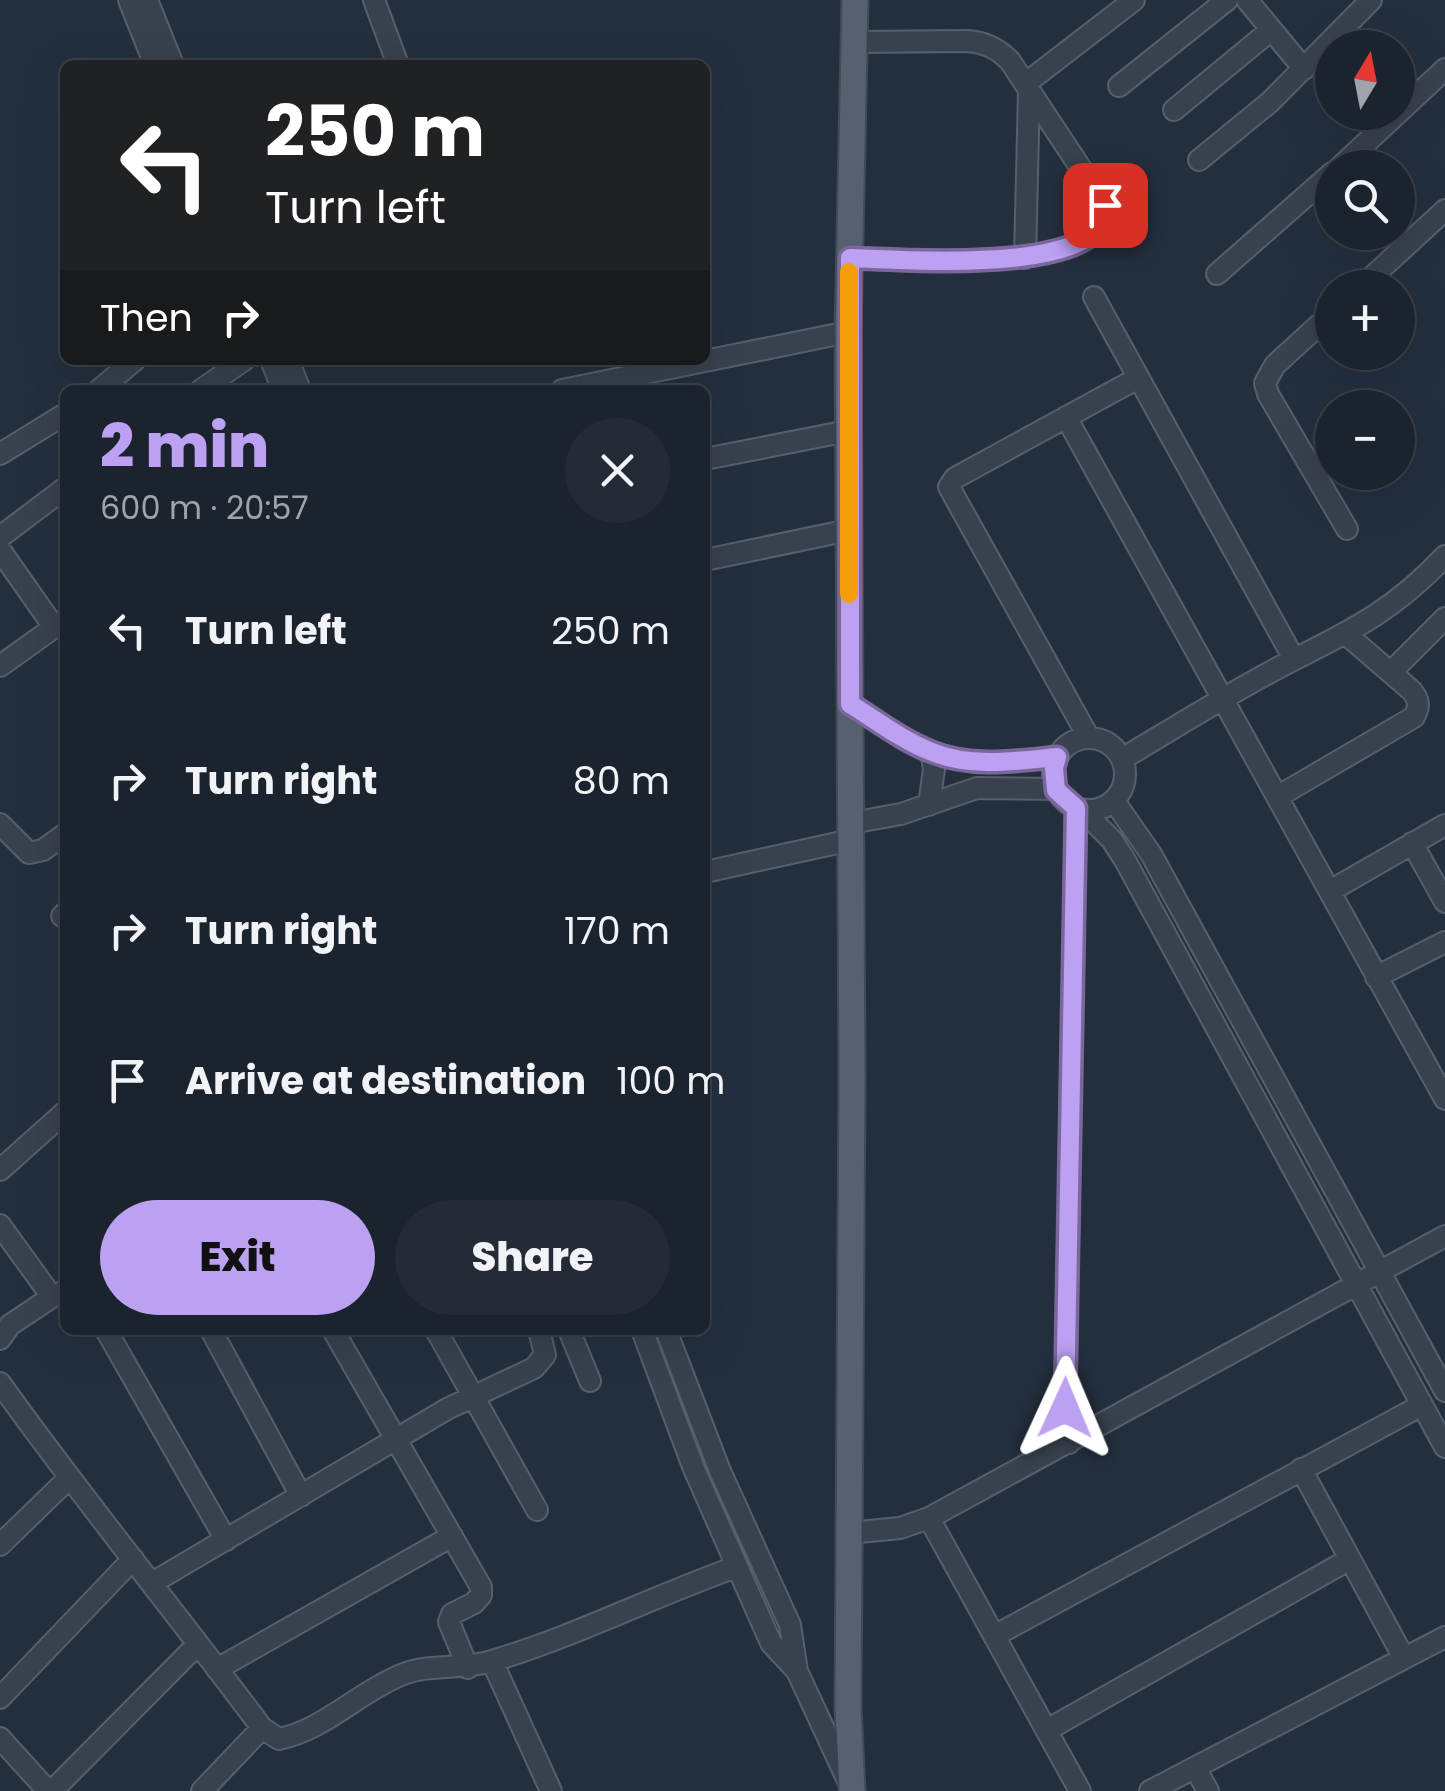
<!DOCTYPE html>
<html lang="en">
<head>
<meta charset="utf-8">
<style>
  :root { --surface:#1b232e; --page:#242b36; --text:#f1f3f6; --muted:#a0a4aa; --line:#39404a; --accent:#bca0f2 }
  body { margin:0; font-family:Poppins,sans-serif; background:var(--page); color:var(--text); height:100vh; display:flex; flex-direction:column; font-size:38px; white-space:nowrap }
  * { box-sizing:border-box; margin:0 }
  p { font-size:32px; color:var(--muted) }
  .icon { flex:none; width:55px; height:55px; fill:none; stroke:currentColor; stroke-width:2; stroke-linecap:round; stroke-linejoin:round }
  .map { position:relative; flex:1; overflow:hidden }
  .drawer { position:absolute; left:60px; top:385px; width:650px; height:950px; display:flex; flex-direction:column; background:var(--surface); border-radius:15px; box-shadow:0 10px 40px #0002,0 0 0 2px var(--line) }
  .drawer>* { flex:none }
  .top-card { position:absolute; left:60px; top:60px; width:650px; height:305px; border-radius:15px; box-shadow:0 10px 40px #0002,0 0 0 2px var(--line); background:#202124; color:#fff; overflow:hidden }
  .needle { width:65px; rotate:10deg }
  .fabs { position:absolute; left:1315px; top:30px; display:grid; gap:20px }
  .fabs a { display:grid; place-items:center; width:100px; height:100px; border-radius:50%; background:var(--surface); box-shadow:0 10px 40px #0002,0 0 0 2px var(--line); font-size:50px }
  .pin { position:absolute; display:grid; place-items:center; width:85px; height:85px; color:#fff; margin:-42px; border-radius:20px; box-shadow:0 5px 15px #0006 }
  .me { position:absolute; width:110px; margin:-55px; rotate:1deg; stroke-linejoin:round; filter:drop-shadow(0 0 8px #0008) }
  .turn { display:flex; align-items:center; gap:35px; height:210px; padding:0 40px; font-size:45px }
  .turn .icon { width:130px; height:130px; stroke-width:2.5 }
  .turn b { display:block; font-size:70px; line-height:85px }
  .then { display:flex; align-items:center; height:95px; padding:0 40px; background:#0003; gap:20px; font-size:38px }
  .round { display:grid; place-items:center; flex:none; width:105px; height:105px; border-radius:52px; background:var(--page) }
  .overview { display:flex; align-items:center; justify-content:space-between; height:170px; padding:0 40px }
  h1 { font-size:60px; font-weight:800; line-height:75px; color:var(--accent) }
  .action { display:flex; gap:20px; margin-top:auto; padding:20px 40px }
  .action a { flex:1; height:115px; border-radius:60px; background:var(--accent); color:#111; font-size:40px; font-weight:800; line-height:115px; text-align:center }
  .action a+a { background:var(--page); color:var(--text) }
  ul { padding:0; list-style:none }
  li { display:flex; align-items:center; gap:30px; height:150px; padding:0 40px }
  li div { flex:1 }
  li b { display:block; font-size:38px }
  li em { font-style:normal }
  .map>svg:first-child { display:block }
</style>
</head>
<body>
<div class="map">
<svg width="1445" height="1791" viewBox="0 0 1445 1791">
  <rect width="100%" height="100%" fill="#242f3e"/>
  <g fill="none" stroke-linecap="round" stroke-linejoin="round">
    <g stroke="#565f6c" stroke-width="24">
      <path id="minor" d="M 129,0 L 155,65
        M 147,0 L 173,65
        M 374,0 L 398,65
        M 1247,0 L 1304,69
        M 1025,84 L 1134,0
        M 1119,86 L 1227,0
        M 1174,110 L 1271,30
        M 1199,160 L 1270,102 L 1371,0
        M 1339,168 L 1445,69
        M 849,258 C 893,259 1115,278 1105,205 L 1010,61 C 997,48 986,43 968,41 L 854,42
        M 1025,258 L 1029,91
        M 1217,274 L 1332,173
        M 1360,288 L 1445,210
        M 1094,297 L 1294,659
        M 1332,313 L 1275,365 L 1265,383 L 1268,394 L 1347,529
        M 271,360 L 283,390
        M 288,360 L 300,390
        M 99,390 L 135,360
        M 201,390 L 244,360
        M 562,390 L 848,332
        M 1066,417 L 1445,1099
        M 0,454 L 65,414
        M 705,459 L 848,431
        M 0,537 L 65,488
        M 0,550 L 54,627
        M 705,560 L 849,530
        M 0,666 L 63,621
        M 1391,672 L 1445,618
        M 850,704 C 876,720 903,741 932,752 C 972,768 1015,761 1057,757
        M 1089,738 L 949,487 L 955,478 L 1138,378
        M1053 774a36 36 0 1 1 72 0a36 36 0 1 1-72 0Z
        M 1122,759 C 1179,725 1236,689 1295,659 C 1357,628 1396,608 1445,556
        M 1277,797 L 1414,717 C 1420,706 1419,700 1412,691 L 1347,635
        M 1114,801 L 1151,854 L 1445,1391
        M 929,805 L 934,769 L 931,752
        M 1082,810 L 1112,840 L 1126,862 L 1445,1447
        M 851,823 L 901,814 L 977,788 L 1056,789
        M 0,824 L 29,853 L 43,850 L 65,834
        M 1412,843 L 1445,902
        M 705,872 L 851,840
        M 1330,891 L 1445,825
        M 62,916 L 65,913
        M 1376,977 L 1445,942
        M 0,1170 L 65,1112
        M 0,1225 L 52,1297 L 65,1291
        M 106,1330 L 226,1540
        M 211,1330 L 301,1496
        M 333,1330 L 481,1587 L 481,1595 L 474,1603 L 452,1614 L 449,1622 L 468,1668
        M 436,1330 L 537,1510
        M 569,1330 L 590,1381
        M 642,1330 L 694,1469 L 771,1643 L 797,1671
        M 666,1330 L 720,1471 L 790,1625 L 797,1671 L 849,1783
        M 0,1339 L 10,1325 L 52,1297
        M 0,1383 C 84,1501 176,1612 262,1728 L 279,1739 C 324,1730 359,1692 401,1675 C 430,1663 462,1670 492,1661 C 576,1636 654,1596 736,1567
        M 1069,1443 L 1065,1408 L 1076,807
        M 1301,1469 L 1404,1658
        M 929,1518 L 1080,1791
        M 849,1533 L 900,1528 L 929,1518 L 1445,1236
        M 0,1545 L 68,1479
        M 152,1583 L 447,1409 L 534,1368 L 545,1355 L 539,1330
        M 994,1636 L 1422,1405
        M 492,1661 L 551,1791
        M 217,1669 L 452,1536
        M 0,1698 L 133,1559
        M 1047,1730 L 1350,1559
        M 0,1738 L 48,1791
        M 1195,1768 L 1208,1791
        M 52,1791 L 198,1644
        M 202,1791 L 262,1728
        M 1150,1791 L 1445,1637"/>
    </g>
    <g stroke="#414a57" stroke-width="29">
      <path id="major" d="M 852,1791 L 848,1707 L 852,1079 L 848,332 L 855,0"/>
    </g>
    <use href="#minor" stroke="#38414e" stroke-width="20"/>
    <use href="#major" stroke="#56606e" stroke-width="25"/>
  </g>
  <g fill="none" stroke-linecap="round" stroke-linejoin="round">
    <g stroke="#7a689d" stroke-width="25">
      <path id="route" d="M 1065,1408 L 1076,808 L 1056,790 L 1054,768 L 1057,757 C 1016,761 972,768 932,752 C 903,741 876,720 850,704 L 850,258 C 894,259 1114,278 1105,205"/>
    </g>
    <use href="#route" stroke="#bca0f2" stroke-width="18"/>
    <path stroke="#f59e0b" stroke-width="18" d="M 849,272 L 849,594"/>
  </g>
</svg>
<div class="fabs">
<a><svg class="needle" viewBox="-14 -14 28 28"><path d="M0-13l5 13h-10z" fill="#e53935"/><path d="M0 13l5-13h-10z" fill="#a0a4aa"/></svg></a>
<a><svg class="icon" aria-label="search" viewBox="0 0 24 24"><circle cx="10" cy="10" r="6"/><path d="M15 15l6 6"/></svg></a>
<a>+</a>
<a>−</a>
</div>
<div class="pin" style="left:1105px;top:205px;background:#d93025"><svg class="icon" aria-label="arrive" viewBox="0 0 24 24"><path d="M6 21V4h12l-3 4 3 4H6"/></svg></div>
<svg class="me" style="left:1065px;top:1408px" viewBox="-20 -20 40 40"><path d="M0-17L14 15 0 8-14 15z" fill="#bca0f2" stroke="#fff" stroke-width="4"/></svg>
<div class="top-card">
<div class="turn"><svg class="icon" aria-label="left" viewBox="0 0 24 24"><path d="M17 20v-9H6M10 6l-5 5 5 5"/></svg><div><b>250 m</b>Turn left</div></div>
<div class="then">Then<svg class="icon" aria-label="right" viewBox="0 0 24 24"><path d="M7 20v-9h11M14 6l5 5-5 5"/></svg></div>
</div>
<section class="drawer">
<div class="overview"><div><h1>2 min</h1><p>600 m · 20:57</p></div><a class="round"><svg class="icon" aria-label="close" viewBox="0 0 24 24"><path d="M6 6l12 12M18 6L6 18"/></svg></a></div>
<ul>
<li><svg class="icon" aria-label="left" viewBox="0 0 24 24"><path d="M17 20v-9H6M10 6l-5 5 5 5"/></svg><div><b>Turn left</b></div><em>250 m</em></li>
<li><svg class="icon" aria-label="right" viewBox="0 0 24 24"><path d="M7 20v-9h11M14 6l5 5-5 5"/></svg><div><b>Turn right</b></div><em>80 m</em></li>
<li><svg class="icon" aria-label="right" viewBox="0 0 24 24"><path d="M7 20v-9h11M14 6l5 5-5 5"/></svg><div><b>Turn right</b></div><em>170 m</em></li>
<li><svg class="icon" aria-label="arrive" viewBox="0 0 24 24"><path d="M6 21V4h12l-3 4 3 4H6"/></svg><div><b>Arrive at destination</b></div><em>100 m</em></li>
</ul>
<div class="action"><a>Exit</a><a>Share</a></div>
</section>
</div>
</body>
</html>
